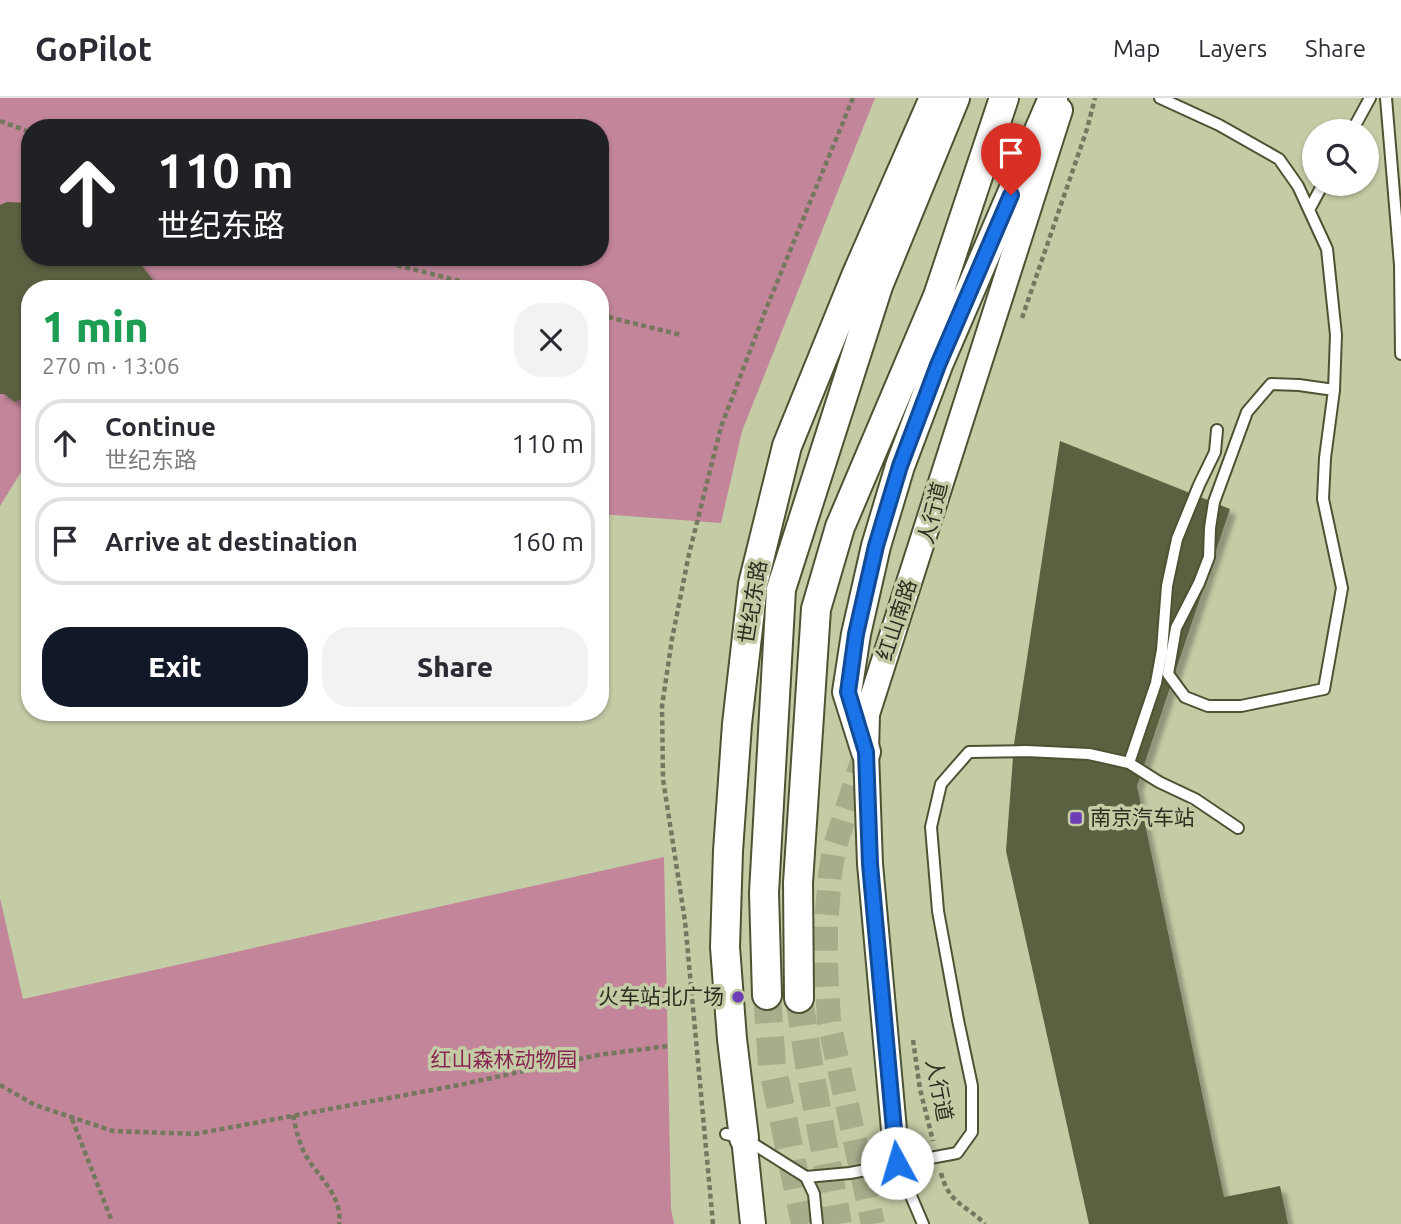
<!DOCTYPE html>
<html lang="en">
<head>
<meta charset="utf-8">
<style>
  :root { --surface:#fff; --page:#f2f2f3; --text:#2b2b33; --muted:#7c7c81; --line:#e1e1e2; --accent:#111827 }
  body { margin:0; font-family:Ubuntu,"Noto Sans SC",sans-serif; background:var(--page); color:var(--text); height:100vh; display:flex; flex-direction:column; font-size:26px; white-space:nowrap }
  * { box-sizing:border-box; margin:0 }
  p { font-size:23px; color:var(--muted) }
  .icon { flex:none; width:38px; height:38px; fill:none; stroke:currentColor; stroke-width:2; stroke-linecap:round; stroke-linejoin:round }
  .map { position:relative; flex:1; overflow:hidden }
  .panel { position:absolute; left:21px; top:182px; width:588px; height:441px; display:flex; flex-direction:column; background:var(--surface); border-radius:28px; box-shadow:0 2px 5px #0004 }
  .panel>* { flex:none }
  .top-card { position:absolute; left:21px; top:21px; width:588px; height:147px; border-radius:28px; box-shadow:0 2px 5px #0004; background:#202124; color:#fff; overflow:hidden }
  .fabs { position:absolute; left:1302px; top:21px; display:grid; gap:14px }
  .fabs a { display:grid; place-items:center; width:77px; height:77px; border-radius:50%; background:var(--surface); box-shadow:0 2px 5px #0004; font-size:35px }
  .pin { position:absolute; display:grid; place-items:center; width:60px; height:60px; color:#fff; margin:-72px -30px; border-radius:50% 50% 50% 0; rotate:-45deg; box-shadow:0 0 7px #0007 }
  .pin .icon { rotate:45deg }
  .me { position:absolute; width:77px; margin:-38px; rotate:354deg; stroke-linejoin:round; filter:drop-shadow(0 0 5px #0008) }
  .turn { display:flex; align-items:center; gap:24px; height:147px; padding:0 21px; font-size:32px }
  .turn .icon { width:91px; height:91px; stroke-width:2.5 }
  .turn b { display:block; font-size:49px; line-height:60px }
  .round { display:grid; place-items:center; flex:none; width:74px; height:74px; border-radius:28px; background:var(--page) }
  .head { display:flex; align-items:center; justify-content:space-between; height:119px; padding:0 21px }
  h1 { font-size:42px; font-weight:800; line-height:52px; color:#1e9e55 }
  .button { display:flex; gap:14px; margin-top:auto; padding:14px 21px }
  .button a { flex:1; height:80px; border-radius:28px; background:var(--accent); color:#fff; font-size:28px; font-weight:800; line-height:80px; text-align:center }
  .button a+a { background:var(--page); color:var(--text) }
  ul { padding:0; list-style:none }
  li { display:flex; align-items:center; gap:21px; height:88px; margin:0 14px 10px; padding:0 7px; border:4px solid var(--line); border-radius:28px }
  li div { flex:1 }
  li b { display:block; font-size:26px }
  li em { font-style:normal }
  header { display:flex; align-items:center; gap:42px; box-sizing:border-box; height:98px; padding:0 35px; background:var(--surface); border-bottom:2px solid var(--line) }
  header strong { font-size:33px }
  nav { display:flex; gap:38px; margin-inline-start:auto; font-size:24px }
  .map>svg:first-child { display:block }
</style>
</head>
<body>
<header>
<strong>GoPilot</strong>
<nav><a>Map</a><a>Layers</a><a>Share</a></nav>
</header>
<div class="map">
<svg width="1401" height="1126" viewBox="0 0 1401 1126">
  <defs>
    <filter id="shadow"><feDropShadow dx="6" dy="6" stdDeviation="2" flood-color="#0004"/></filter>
  </defs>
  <rect width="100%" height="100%" fill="#c4cca6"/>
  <path fill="#c2859a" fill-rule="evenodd" d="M 0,0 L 875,0 L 742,333 L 721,425 L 600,416 L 600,191 L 30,191 L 30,372 L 21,374 L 0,408 ZM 30,30 L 600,30 L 600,159 L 30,159 Z
    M 664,759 L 671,1111 L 674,1126 L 0,1126 L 0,800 L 23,901 Z"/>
  <path fill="#5a613f" filter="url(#shadow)" d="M 7,104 L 30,105 L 30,159 L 135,159 L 156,186 L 156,191 L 30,191 L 30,301 L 26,299 L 15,304 L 4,296 L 0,296 L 0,107 Z
    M 1060,343 L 1230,411 L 1137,688 L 1224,1099 L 1280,1088 L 1288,1126 L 1089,1126 L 1006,753 L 1014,646 Z"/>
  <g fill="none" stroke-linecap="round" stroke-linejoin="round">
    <path stroke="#a6ad8b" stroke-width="24" stroke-dasharray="24 12" stroke-linecap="butt" d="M 865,654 L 834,751 L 830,777 L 826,827 L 826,869 L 829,924 L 873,1126"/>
    <path stroke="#a6ad8b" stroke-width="28" stroke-dasharray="28 14" stroke-linecap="butt" d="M 767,897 L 772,967 L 805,1126
      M 799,900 L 809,967 L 838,1126"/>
    <g stroke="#4d5332" stroke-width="14">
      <path id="service" d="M 1160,0 L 1219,27 L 1279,61 L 1298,88 L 1327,151 L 1336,237 L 1334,292 L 1325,360 L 1323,401 L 1342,490 L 1324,591 L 1241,608 L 1208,608 L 1185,599 L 1168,576 L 1176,530 L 1199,485 L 1209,459 L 1210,430 L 1214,404 L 1247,314 L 1271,286 L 1299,287 L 1334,292
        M 1386,0 L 1400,167 L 1401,256
        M 1352,33 L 1370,0
        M 1309,112 L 1323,86
        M 1129,665 L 1156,585 L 1162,552 L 1167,488 L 1177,441 L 1199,387 L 1215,354 L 1217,332
        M 726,1036 L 744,1040 L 806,1079 L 814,1096 L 817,1126
        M 897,1065 L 923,1126
        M 806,1079 L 850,1075 L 957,1055 L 972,1034 L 972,988 L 958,922 L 938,813 L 931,729 L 941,686 L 969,654 L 1026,653 L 1089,656 L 1129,665 L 1159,684 L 1195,701 L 1238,730"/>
    </g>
    <g stroke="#4d5332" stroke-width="28">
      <path id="tertiary" d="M 744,1040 L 753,1126
        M 897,1065 L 870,766 L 866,654 L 867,616 L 1060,12"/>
    </g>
    <g stroke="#4d5332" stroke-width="32">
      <path id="secondary" d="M 866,654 L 847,594 L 856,536 L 876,448 L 900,368 L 938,267 L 1053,0
        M 767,897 L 764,795 L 781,491 L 878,188 L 955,0
        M 799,900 L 798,785 L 816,511 L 840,429 L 938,198 L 1004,0
        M 744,1040 L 732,941 L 725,849 L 728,753 L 737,626 L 753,486 L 787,348 L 856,178 L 934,0"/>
    </g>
    <path stroke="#73785e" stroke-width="4.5" stroke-dasharray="5 3.5" stroke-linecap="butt" d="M 0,23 L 30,34
      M 364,159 L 492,191
      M 600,217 L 681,237
      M 1022,220 L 1087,31 L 1095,0
      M 913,942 L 920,991 L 933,1043
      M 0,987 L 35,1007 L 113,1033 L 195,1036 L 459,987 L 598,957 L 668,948
      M 293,1017 C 296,1032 299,1045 306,1058 C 319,1080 343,1098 339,1126
      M 72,1021 L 111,1121
      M 941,1075 C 949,1106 965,1106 985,1126
      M 713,1126 L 685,823 L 663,681 L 662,608 L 672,541 L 689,456 L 721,329 L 766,211 L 853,0"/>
    <use href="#service" stroke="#fff" stroke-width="10"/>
    <use href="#tertiary" stroke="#fff" stroke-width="24"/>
    <use href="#secondary" stroke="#fff" stroke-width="28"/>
  </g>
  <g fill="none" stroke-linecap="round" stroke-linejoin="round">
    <g stroke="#114b97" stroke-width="18">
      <path id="route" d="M 897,1065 L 870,766 L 866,654 L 848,594 L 856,536 L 876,448 L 900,368 L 938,267 L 1011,97"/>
    </g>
    <use href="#route" stroke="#1a73e8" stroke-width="12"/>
  </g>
  <g fill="#6c3db5" stroke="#c4cca6" stroke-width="2.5">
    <rect x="1069" y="713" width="14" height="14" rx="3.5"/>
    <circle cx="738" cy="899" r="7"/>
  </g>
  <g text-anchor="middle" stroke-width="7" stroke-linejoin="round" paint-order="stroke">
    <g font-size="21" fill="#2c2f20" stroke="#c4cca6">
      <text transform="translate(933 415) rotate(-76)" y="7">人行道</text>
      <text transform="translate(753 504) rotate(-81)" y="7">世纪东路</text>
      <text transform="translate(897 522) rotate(-72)" y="7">红山南路</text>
      <text transform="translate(939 992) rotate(79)" y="7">人行道</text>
    </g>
    <g font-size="21" fill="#2c2f20" stroke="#c4cca6" text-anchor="start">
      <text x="1090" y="727">南京汽车站</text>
      <text x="724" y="906" text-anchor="end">火车站北广场</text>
    </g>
    <g font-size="21" fill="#892452" stroke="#c4cca6">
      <text x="504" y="969">红山森林动物园</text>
    </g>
  </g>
</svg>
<div class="fabs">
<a><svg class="icon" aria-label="search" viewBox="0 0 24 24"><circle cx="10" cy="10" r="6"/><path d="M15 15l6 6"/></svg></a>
</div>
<div class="pin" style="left:1011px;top:97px;background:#d93025"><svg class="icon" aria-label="arrive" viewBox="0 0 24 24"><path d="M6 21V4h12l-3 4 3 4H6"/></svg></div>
<svg class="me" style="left:897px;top:1065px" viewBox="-20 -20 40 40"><circle r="19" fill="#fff"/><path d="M0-13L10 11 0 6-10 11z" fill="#1a73e8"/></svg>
<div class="top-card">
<div class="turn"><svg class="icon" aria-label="ahead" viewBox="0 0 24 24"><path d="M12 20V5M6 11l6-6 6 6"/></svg><div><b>110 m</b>世纪东路</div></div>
</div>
<section class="panel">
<div class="head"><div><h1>1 min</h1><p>270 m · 13:06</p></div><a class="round"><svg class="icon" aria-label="close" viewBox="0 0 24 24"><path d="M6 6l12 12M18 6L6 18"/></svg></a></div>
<ul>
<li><svg class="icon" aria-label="ahead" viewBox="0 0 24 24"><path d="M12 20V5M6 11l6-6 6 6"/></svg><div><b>Continue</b><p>世纪东路</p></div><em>110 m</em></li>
<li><svg class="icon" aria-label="arrive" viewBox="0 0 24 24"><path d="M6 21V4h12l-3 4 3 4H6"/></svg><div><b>Arrive at destination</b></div><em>160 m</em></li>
</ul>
<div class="button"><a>Exit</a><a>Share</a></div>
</section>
</div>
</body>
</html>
